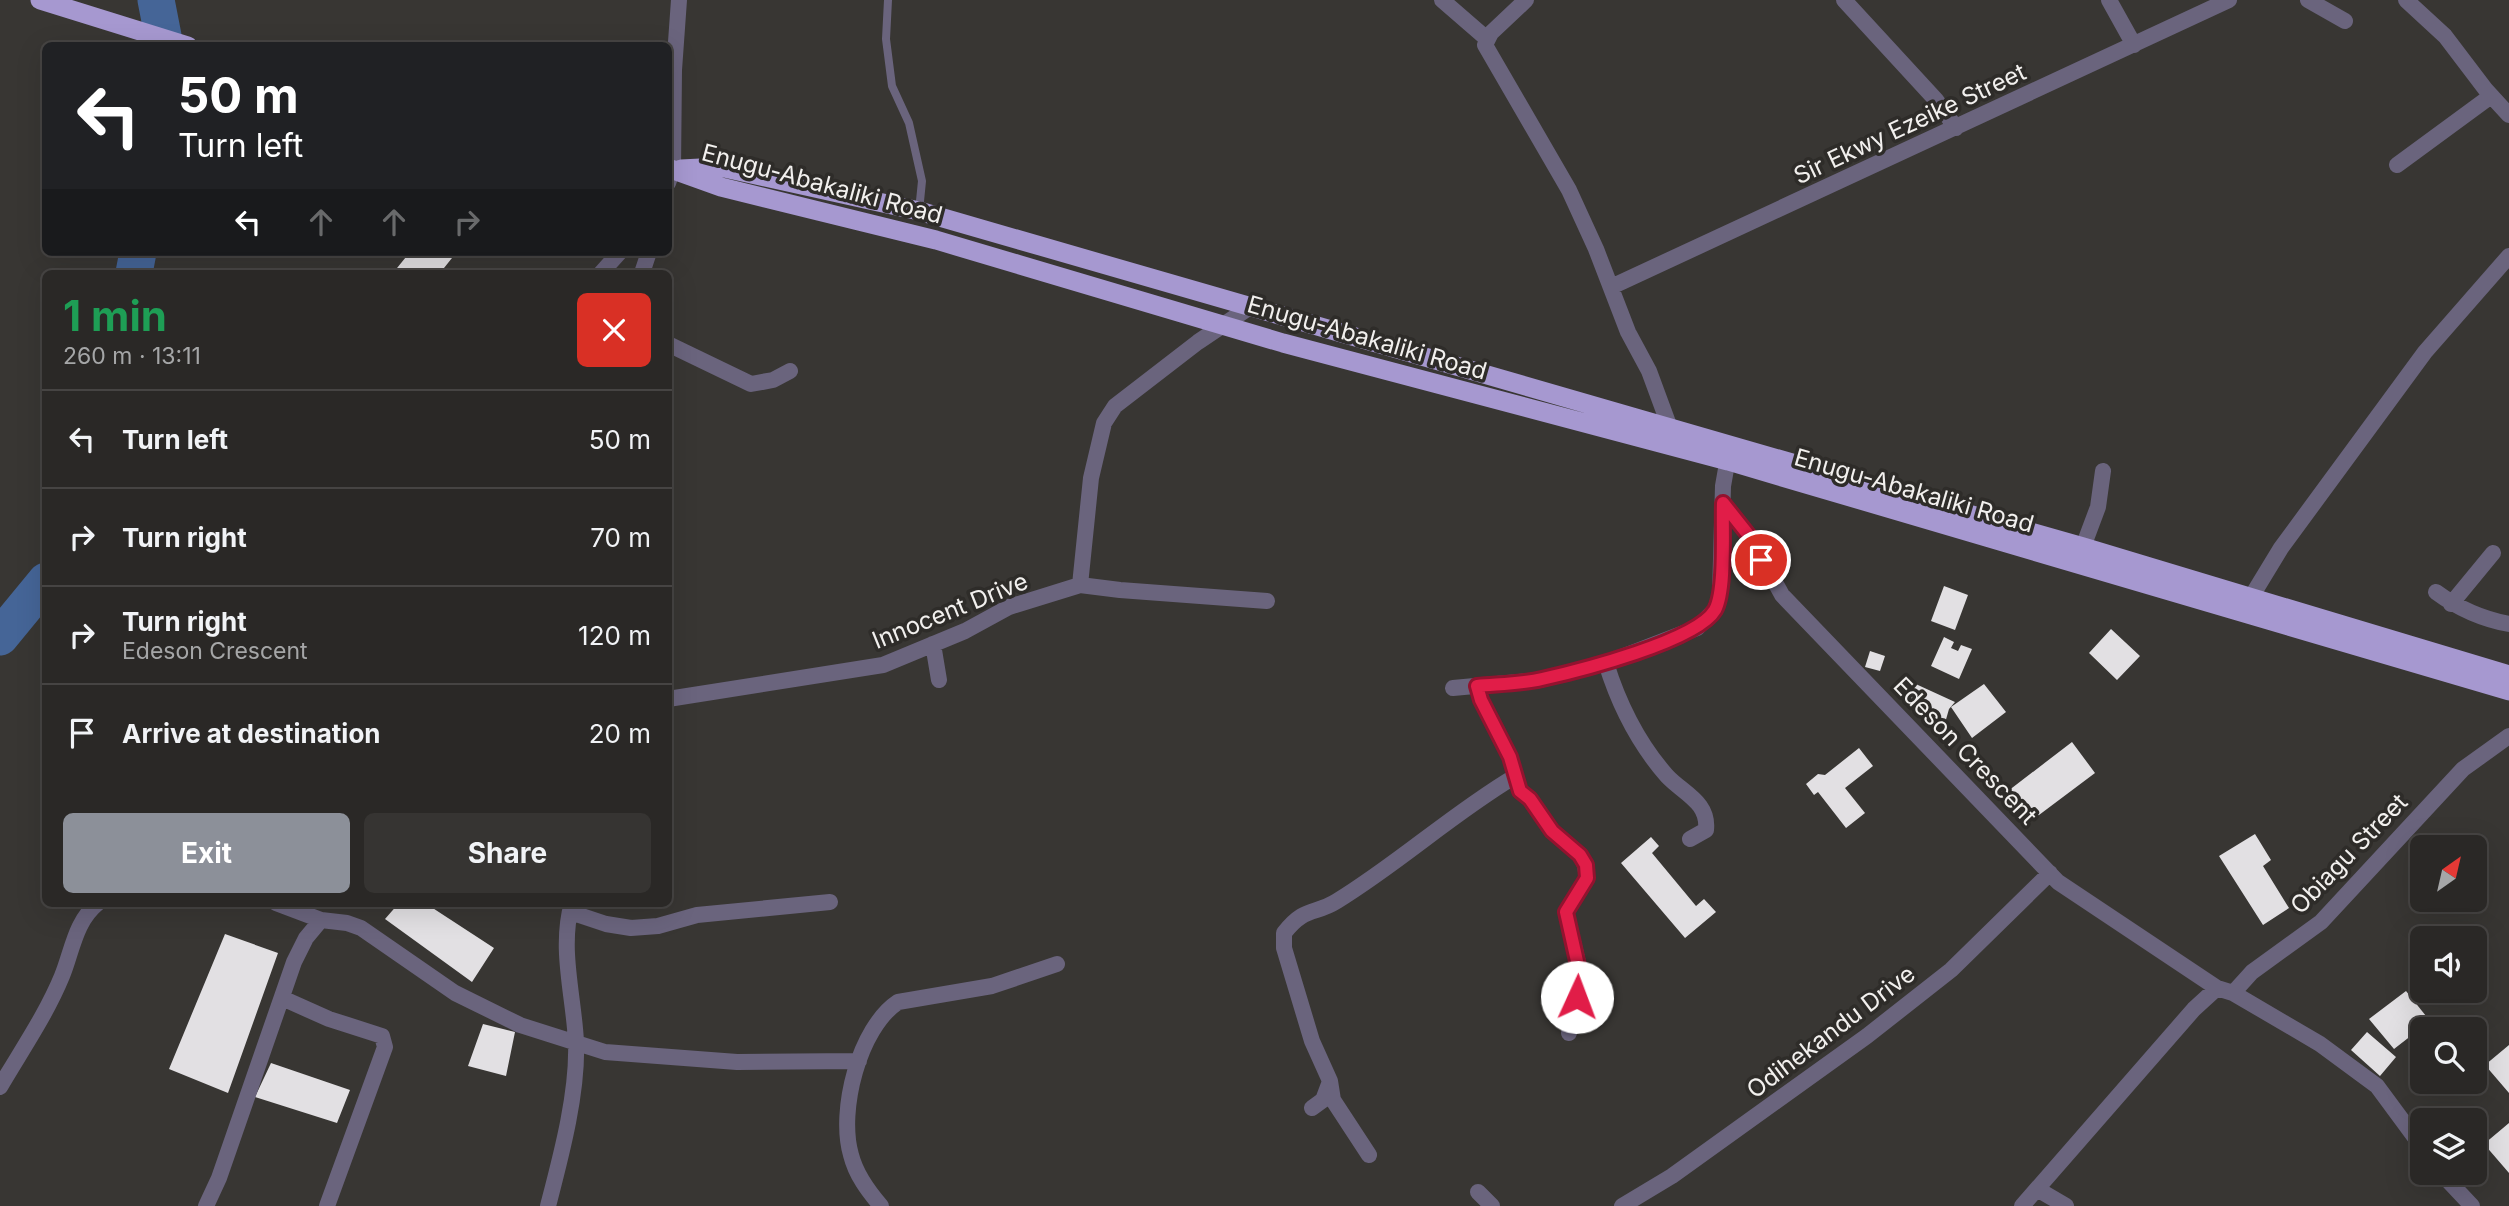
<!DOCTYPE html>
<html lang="en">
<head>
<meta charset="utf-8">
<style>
  :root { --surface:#2a2826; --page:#363432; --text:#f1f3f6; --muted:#a5a6a7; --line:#464443; --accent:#8c9099 }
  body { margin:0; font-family:Inter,sans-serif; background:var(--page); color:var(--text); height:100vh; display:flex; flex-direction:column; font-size:26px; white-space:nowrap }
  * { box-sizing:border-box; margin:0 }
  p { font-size:23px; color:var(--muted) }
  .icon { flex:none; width:38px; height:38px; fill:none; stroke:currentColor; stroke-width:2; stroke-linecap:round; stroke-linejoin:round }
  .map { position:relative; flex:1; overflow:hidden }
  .side { position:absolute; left:42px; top:270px; width:630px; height:637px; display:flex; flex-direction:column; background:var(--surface); border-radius:10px; box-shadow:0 7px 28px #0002,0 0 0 2px var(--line) }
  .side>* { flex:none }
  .hud { position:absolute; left:42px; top:42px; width:630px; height:214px; border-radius:10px; box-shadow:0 7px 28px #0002,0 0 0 2px var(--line); background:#202124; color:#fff; overflow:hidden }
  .needle { width:46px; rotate:34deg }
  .fabs { position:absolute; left:2410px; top:835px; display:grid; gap:14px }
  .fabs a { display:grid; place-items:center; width:77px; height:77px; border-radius:10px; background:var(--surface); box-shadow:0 7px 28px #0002,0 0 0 2px var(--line); font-size:35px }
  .pin { position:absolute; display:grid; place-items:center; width:60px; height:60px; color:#fff; margin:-30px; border:4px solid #fff; border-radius:50%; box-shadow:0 2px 7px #0007 }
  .me { position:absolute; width:77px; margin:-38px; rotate:2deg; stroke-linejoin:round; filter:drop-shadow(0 0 5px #0008) }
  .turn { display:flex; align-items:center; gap:24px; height:147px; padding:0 21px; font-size:32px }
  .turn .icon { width:91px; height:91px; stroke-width:2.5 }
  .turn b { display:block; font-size:49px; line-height:60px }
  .lanes { display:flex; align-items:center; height:66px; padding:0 21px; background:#0003; justify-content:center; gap:35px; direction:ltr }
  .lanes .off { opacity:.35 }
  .round { display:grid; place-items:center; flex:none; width:74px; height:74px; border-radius:10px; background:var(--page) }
  .summary { display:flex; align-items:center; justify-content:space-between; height:119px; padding:0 21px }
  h1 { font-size:42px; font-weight:700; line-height:52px; color:#1e9e55 }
  .primary-button { display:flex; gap:14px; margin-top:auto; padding:14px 21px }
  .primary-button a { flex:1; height:80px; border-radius:10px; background:var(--accent); color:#fff; font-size:28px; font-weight:700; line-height:80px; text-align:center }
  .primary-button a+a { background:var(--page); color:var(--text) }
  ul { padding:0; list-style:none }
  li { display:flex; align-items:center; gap:21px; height:98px; padding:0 21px; border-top:2px solid var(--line) }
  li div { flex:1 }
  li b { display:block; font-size:26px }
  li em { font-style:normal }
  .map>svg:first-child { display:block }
</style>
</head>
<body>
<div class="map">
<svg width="2509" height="1206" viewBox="0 0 2509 1206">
  <rect width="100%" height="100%" fill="#383633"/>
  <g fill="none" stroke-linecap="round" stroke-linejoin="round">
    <path stroke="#456597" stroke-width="37" d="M 156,0 L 165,46
      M 134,273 L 138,252
      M 0,637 L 46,581"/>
  </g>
  <path fill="#e2e0e3" d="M 410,252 L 453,252 L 456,253 L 440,273 L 393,273 Z
    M 1944,586 L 1968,595 L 1955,630 L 1931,621 Z
    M 2111,629 L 2140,656 L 2117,680 L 2089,653 Z
    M 1944,637 L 1954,642 L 1951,648 L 1958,651 L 1961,645 L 1972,649 L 1959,679 L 1931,666 Z
    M 1870,651 L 1885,656 L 1880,671 L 1865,667 Z
    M 1907,680 L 1955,702 L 1949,709 L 1945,723 L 1926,714 L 1928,709 L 1907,700 L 1909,696 L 1902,693 Z
    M 1984,684 L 2006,712 L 1972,738 L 1951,707 Z
    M 2072,742 L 2095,773 L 2031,821 L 2008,791 Z
    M 1859,748 L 1873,766 L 1845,788 L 1865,813 L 1846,828 L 1818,792 L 1814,795 L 1806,784 L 1818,774 L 1825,775 Z
    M 2255,834 L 2271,860 L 2263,866 L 2289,908 L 2263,925 L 2219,856 Z
    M 1651,837 L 1659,846 L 1652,853 L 1696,906 L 1704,899 L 1716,912 L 1685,938 L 1621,863 Z
    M 399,903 L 425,903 L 494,948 L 472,982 L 385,919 Z
    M 225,934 L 278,953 L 228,1093 L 169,1069 Z
    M 2406,991 L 2430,1021 L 2394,1049 L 2369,1019 Z
    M 483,1024 L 515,1032 L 506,1076 L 468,1066 Z
    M 2367,1032 L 2396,1057 L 2380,1076 L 2351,1050 Z
    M 2509,1045 L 2509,1093 L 2485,1065 Z
    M 271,1063 L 350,1090 L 337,1123 L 255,1097 Z
    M 2509,1123 L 2509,1173 L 2484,1144 Z"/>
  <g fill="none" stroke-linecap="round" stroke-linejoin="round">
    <path stroke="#6a647d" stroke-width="8" d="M 888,0 L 886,39 L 892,86 L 909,123 L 922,181 L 919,211"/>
    <path stroke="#6a647d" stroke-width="16" d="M 1442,0 L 1487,39
      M 1526,0 L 1491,33 L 1485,45 L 1569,190 L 1596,249 L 1628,332 L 1649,371 L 1670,428
      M 1844,0 L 1936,100 L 1956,128
      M 2109,0 L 2134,45
      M 2308,0 L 2345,21
      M 2406,0 L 2445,36 L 2486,90 L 2509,115
      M 2397,165 L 2491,96
      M 668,183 L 673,169 L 674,70 L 679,0
      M 601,273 L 620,252
      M 642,273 L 649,252
      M 1611,287 L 2229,0
      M 668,344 L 751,384 L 773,380 L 790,371
      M 1723,503 L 1750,537 L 1782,595 L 2058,882 L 2217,988
      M 2083,547 L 2098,507 L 2103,471
      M 1080,585 L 1091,478 L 1104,423 L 1115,406 L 1198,342 L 1250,307
      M 2436,592 C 2459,609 2482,619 2509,624
      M 2250,599 L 2281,548 L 2425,352 L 2509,256
      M 2451,604 L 2493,553
      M 933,644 L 939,680
      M 1606,663 C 1619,705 1638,743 1667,776 C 1684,794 1709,802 1706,830 L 1690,839
      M 1477,686 L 1481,700 L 1510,757 L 1520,791 L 1530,799 L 1552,831 L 1580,855 L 1585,865 L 1587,878 L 1566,912 L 1582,979 L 1569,1033
      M 1453,688 L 1540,680 L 1606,663 L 1697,628 L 1715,610 L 1720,595 L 1723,486 L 1729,452
      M 668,699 L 883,665 L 965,631 L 1009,607 L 1080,585 L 1120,590 L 1267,601
      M 276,903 L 321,920 L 347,923 L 361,928 L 455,993 L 520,1025 L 605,1052 L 737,1062 L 859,1061
      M 570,912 L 606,924 L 631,928 L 658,926 L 697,915 L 830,902
      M 2233,993 L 2320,1044 L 2377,1086 L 2422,1147
      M 282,998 L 329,1019 L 382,1036 L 385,1047 L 327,1206
      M 0,1087 C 21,1051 46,1015 62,976 C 72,952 75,921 98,903
      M 1312,1108 L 1323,1100 L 1329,1084
      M 1369,1155 L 1333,1100 L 1330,1081 L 1312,1041 L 1284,948 L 1284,933 C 1305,906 1315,915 1337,901 C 1399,863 1452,814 1514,777
      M 2440,1172 L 2472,1206
      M 2037,1189 L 2066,1206
      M 1478,1192 L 1492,1206
      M 206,1206 L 219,1178 L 294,962 L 306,938 L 321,920
      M 548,1206 C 561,1156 578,1093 576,1042 C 574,997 559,948 572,903
      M 881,1206 C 868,1191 856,1175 851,1155 C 838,1111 859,1028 898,1002 L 992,986 L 1057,964
      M 1622,1206 L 1672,1176 L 1867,1036 L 1951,970 L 2050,873
      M 2022,1206 L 2194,1009 L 2217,988 L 2233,993 L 2252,972 L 2321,922 L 2463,769 L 2509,736"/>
    <path stroke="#a698d0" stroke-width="19" d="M 40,0 L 188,46
      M 668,168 L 721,187 L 936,240 L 1283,343 L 1728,461 L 2509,691
      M 681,169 L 720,167 L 919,211 L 2083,547 L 2509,675"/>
  </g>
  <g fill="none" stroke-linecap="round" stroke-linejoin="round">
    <g stroke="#92132f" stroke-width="18">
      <path id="route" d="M 1577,997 L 1581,979 L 1566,912 L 1587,878 L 1586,865 L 1580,855 L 1552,831 L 1530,799 L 1520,791 L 1510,757 L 1481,700 L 1477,686 C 1498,684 1521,684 1542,679 C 1578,671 1697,641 1715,610 C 1726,590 1722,528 1723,503 L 1750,537 L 1761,560"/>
    </g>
    <use href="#route" stroke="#e11d48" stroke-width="12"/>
  </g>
  <g text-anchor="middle" stroke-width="7" stroke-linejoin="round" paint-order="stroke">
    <g font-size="24" fill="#f2f0ee" stroke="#2e2c29">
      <text transform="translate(1910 124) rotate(-25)" y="8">Sir Ekwy Ezeike Street</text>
      <text transform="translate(822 184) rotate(15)" y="8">Enugu-Abakaliki Road</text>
      <text transform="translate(1367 338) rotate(16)" y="8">Enugu-Abakaliki Road</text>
      <text transform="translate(1914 491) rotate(16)" y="8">Enugu-Abakaliki Road</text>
      <text transform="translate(950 611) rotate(-22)" y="8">Innocent Drive</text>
      <text transform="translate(1965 751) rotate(46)" y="8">Edeson Crescent</text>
      <text transform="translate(2349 854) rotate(-46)" y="8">Obiagu Street</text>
      <text transform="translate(1831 1032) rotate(-37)" y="8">Odihekandu Drive</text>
    </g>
  </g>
</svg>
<div class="fabs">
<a><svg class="needle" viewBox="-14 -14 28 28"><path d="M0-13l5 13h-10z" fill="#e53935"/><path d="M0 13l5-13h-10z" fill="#a5a6a7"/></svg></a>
<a><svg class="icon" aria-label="sound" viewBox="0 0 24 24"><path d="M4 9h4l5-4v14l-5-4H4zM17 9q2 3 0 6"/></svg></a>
<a><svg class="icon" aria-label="search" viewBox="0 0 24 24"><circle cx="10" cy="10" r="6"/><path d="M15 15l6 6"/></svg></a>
<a><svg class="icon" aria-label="layers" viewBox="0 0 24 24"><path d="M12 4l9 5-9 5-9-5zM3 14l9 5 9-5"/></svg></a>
</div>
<div class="pin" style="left:1761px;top:560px;background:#d93025"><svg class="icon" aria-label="arrive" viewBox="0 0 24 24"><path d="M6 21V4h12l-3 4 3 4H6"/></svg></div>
<svg class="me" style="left:1577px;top:997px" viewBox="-20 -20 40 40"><circle r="19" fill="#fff"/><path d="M0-13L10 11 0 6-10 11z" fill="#e11d48"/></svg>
<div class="hud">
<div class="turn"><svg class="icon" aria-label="left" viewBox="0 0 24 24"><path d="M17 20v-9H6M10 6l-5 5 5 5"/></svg><div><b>50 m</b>Turn left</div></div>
<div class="lanes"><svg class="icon" aria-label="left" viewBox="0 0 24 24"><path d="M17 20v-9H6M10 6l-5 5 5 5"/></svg><svg class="icon off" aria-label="ahead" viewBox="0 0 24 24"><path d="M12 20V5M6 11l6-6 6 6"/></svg><svg class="icon off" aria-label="ahead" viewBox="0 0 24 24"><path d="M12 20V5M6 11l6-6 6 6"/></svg><svg class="icon off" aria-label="right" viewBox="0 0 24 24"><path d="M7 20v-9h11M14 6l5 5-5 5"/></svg></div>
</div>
<section class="side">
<div class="summary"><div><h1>1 min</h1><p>260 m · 13:11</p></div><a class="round" style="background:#d93025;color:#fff"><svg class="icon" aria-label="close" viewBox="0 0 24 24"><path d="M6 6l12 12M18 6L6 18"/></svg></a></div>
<ul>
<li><svg class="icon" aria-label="left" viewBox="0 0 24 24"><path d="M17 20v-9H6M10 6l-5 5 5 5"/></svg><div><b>Turn left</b></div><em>50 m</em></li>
<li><svg class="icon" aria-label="right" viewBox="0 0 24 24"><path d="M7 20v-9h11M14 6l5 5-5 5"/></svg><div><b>Turn right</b></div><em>70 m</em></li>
<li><svg class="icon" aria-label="right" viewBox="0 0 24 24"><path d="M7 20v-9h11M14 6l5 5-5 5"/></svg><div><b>Turn right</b><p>Edeson Crescent</p></div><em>120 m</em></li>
<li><svg class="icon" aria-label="arrive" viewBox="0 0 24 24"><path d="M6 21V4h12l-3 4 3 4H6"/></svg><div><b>Arrive at destination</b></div><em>20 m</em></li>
</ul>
<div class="primary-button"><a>Exit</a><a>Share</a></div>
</section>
</div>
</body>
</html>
